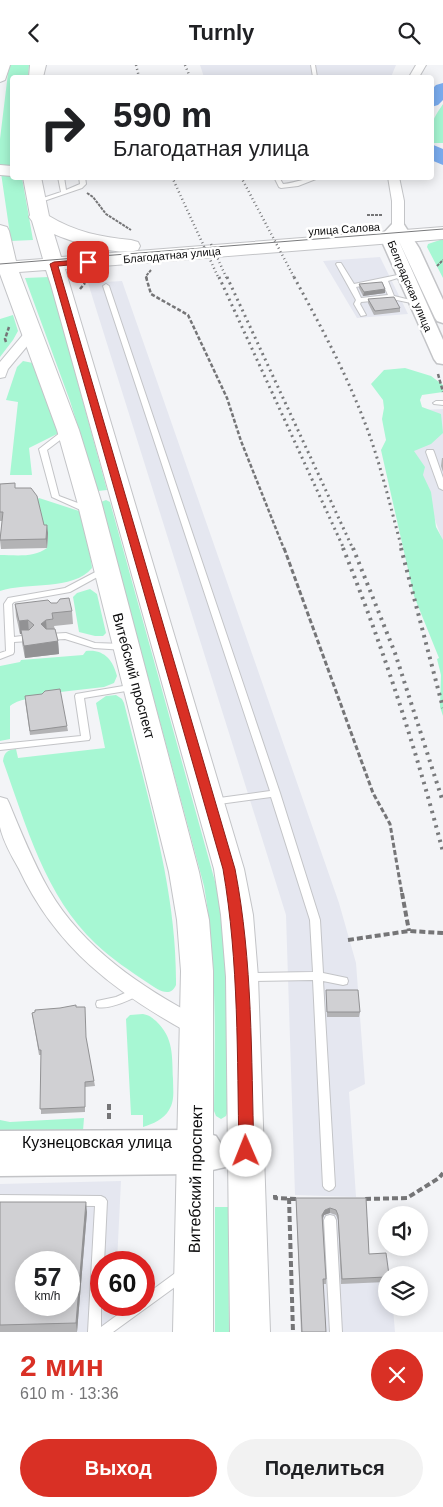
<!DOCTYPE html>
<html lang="ru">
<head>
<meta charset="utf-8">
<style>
  :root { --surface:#fff; --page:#f2f2f2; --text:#202124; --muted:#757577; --accent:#d93025 }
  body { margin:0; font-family:Helvetica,sans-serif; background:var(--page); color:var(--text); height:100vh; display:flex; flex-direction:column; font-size:19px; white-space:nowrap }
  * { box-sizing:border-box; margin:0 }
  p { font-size:16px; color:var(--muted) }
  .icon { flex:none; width:28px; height:28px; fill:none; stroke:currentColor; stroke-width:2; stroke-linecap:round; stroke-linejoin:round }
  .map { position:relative; height:1267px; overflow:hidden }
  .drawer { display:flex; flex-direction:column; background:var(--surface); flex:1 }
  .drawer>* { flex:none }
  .hud { position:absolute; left:10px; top:10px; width:424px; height:105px; border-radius:5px; box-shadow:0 2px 12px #0003; background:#fff; color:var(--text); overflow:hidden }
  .fabs { position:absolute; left:378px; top:1141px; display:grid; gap:10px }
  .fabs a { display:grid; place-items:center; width:50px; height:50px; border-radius:50%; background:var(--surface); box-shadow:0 2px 12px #0003; font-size:25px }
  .speed { position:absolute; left:15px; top:1186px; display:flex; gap:10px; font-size:25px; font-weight:700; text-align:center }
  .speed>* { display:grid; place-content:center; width:65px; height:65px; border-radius:50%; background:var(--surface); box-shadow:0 2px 12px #0003; line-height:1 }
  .speed small { font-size:12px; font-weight:400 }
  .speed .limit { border:8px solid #d22; background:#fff; color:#111 }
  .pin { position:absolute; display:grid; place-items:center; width:42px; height:42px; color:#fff; margin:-21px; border-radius:10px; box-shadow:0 2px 8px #0006 }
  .me { position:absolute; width:55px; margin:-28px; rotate:359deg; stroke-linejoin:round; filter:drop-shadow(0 0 4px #0008) }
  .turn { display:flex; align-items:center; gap:18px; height:105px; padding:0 20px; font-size:22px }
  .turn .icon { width:65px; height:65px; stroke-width:2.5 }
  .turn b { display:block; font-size:35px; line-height:42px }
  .round { display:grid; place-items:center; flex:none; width:52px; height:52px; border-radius:26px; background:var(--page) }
  .head { display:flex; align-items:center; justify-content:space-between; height:85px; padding:0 20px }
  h1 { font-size:30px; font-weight:600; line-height:38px; color:var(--accent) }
  .primary-button { display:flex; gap:10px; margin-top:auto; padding:10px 20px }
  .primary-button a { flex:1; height:58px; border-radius:30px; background:var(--accent); color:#fff; font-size:20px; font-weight:600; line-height:58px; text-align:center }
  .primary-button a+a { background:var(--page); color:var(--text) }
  header { display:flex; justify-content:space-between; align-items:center; height:65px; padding:0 20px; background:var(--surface); font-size:22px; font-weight:600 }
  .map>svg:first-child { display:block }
</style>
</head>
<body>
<header><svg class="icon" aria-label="back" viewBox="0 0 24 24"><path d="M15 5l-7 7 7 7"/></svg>Turnly<svg class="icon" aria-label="search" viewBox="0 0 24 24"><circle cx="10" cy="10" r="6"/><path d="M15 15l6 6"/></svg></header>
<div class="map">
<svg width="443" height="1267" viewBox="0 0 443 1267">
  <rect width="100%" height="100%" fill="#f3f4f7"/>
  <path fill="#e5e7f0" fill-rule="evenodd" d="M 200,0 L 396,0 L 391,12 L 204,12 Z
    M 380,192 L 408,249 L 357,253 L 323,196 Z
    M 122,216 L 339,838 L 356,898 L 365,1019 L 349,1027 L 356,1132 L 295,1130 L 286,850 L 88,218 Z
    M 443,344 L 443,477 L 396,346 Z
    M 121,1116 L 117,1197 L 101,1198 L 101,1240 L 115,1240 L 113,1267 L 0,1267 L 0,1119 ZM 26,1198 L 69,1198 L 69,1240 L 26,1240 Z
    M 298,1138 L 367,1139 L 369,1193 L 388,1193 L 389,1210 L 386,1210 L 386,1242 L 393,1243 L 395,1267 L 303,1267 Z"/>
  <path fill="#a7f7d3" d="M 9,0 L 29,0 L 28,12 L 12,12 L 12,102 L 0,101 L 0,74 Z
    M 443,39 L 443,78 L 433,78 C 426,64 435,51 443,39 Z
    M 1,108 L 12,109 L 12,112 L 22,113 L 33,175 L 11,176 Z
    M 443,174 L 443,213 L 427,182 L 428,179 Z
    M 49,212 L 107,425 L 98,426 L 70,336 L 25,213 Z
    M 13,250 L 18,266 L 13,275 L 0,292 L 0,254 Z
    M 23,296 L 33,298 L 59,368 L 29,383 L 32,410 L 10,410 L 18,337 L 6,335 L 17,302 Z
    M 405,303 L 431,311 L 443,320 L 443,327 L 422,330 L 420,335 L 422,342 L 441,349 L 443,368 L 431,379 L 414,386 L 425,402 L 423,410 L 431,427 L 436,462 L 443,475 L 443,651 L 440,642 L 441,610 L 437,594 L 439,593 L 414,531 L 381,385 L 386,375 L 382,354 L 384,343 L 383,335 L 371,319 L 384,305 Z
    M 39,433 L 79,446 L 90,487 L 92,503 C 73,526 27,517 0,526 L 0,490 C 15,490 34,493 47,483 L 48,469 L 44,468 L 35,437 Z
    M 106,435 L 110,437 L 216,820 C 229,895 227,971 228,1046 L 226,1051 L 221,1054 L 216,1051 L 214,1046 C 215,971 217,895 204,821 L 101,437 Z
    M 90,524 L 97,529 L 106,568 L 103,571 L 95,571 L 79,567 L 73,532 L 77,528 Z
    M 86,586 C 104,584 113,595 117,611 L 114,618 L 104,622 L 43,629 C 34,636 23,631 10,641 L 10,674 L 0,676 L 0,601 L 20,597 L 21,595 L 83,590 Z
    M 116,630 L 122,634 L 124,638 C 147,731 177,824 176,920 C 170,934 157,924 148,918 C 130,906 112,894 96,879 C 45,831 26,760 3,696 C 4,687 8,685 16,684 L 18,693 L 105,683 L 96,638 L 106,631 Z
    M 143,949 C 149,950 151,952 156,956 C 174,973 172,991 173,1014 C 173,1025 175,1036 169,1045 C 164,1054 153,1059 143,1062 L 143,1050 L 131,1050 L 126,954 L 130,950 Z
    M 84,1053 L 83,1066 L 0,1067 L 0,1055 L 10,1057 Z
    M 215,1142 L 228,1142 L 229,1267 L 215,1267 Z"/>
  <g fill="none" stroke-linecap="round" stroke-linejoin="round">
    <path fill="#7badf0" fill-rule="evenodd" d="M 443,18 L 443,35 L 438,40 L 431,42 L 431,25 L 436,20 Z
      M 431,79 L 443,84 L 443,100 L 431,95 Z"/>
    <g stroke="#c3c4c7" stroke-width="2">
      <path id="service" d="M 311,0 L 315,0 L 317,12 L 313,12 Z
        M 58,112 L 64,112 L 66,125 L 80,119 L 79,112 L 85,112 L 86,119 L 82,123 L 38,138 L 34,138 L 34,136 L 61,127 Z
        M 274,112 L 279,112 L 283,119 C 296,118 308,112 321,112 L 298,121 L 281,123 L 279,122 Z
        M 337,198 L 341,198 L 354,219 L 407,208 L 407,210 L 388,216 L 394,231 L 419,237 L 416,239 L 392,234 L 361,237 L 360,239 L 366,250 L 361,251 L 354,239 L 356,235 L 336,199 ZM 382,217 L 388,230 L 361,233 L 356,222 Z
        M 106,219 L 109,221 L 280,728 L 320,855 L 323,908 L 347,913 L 348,916 L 347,919 L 343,920 L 323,916 L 335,1121 L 333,1124 L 329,1126 L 325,1124 L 323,1121 L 313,915 L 248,916 L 244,915 L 243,912 L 244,909 L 248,908 L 313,907 L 310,855 L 271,732 L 212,740 L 207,737 L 212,734 L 270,726 L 103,221 Z
        M 436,336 L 443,336 L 443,340 L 434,339 L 433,338 Z
        M 65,364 L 71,364 L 72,366 L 47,385 L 59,431 L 91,443 L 92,445 L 91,447 L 85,447 L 52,432 L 39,384 Z
        M 427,385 L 433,385 L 434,387 L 443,413 L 443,425 L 439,423 L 426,387 Z
        M 103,503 L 109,503 L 110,505 L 70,527 L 14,537 L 12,539 L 14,572 L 29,570 L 33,573 L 29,576 L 14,577 L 14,587 L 13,589 L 0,594 L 0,588 L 6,586 L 4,539 L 8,533 L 65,523 Z
        M 66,568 L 95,578 L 124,579 L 128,582 L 124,585 L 94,583 L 65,574 L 48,575 L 44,572 L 48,569 Z
        M 135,619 L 139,622 L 138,624 L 84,633 L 90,673 L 89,675 L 0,685 L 0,679 L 81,671 L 75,631 L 76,629 Z
        M 136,923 L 140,924 L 141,927 L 140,930 C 129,935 109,945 97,942 L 96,939 L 97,936 L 116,932 Z
        M 0,1130 L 101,1131 L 105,1133 L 107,1136 L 104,1198 L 101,1198 L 101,1262 L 131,1240 L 144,1240 L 144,1231 L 178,1206 L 182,1205 L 186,1206 L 188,1210 L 186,1214 L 113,1267 L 88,1267 L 95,1141 L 0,1140 Z
        M 330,1150 L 334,1151 L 336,1155 L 342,1267 L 330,1267 L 324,1155 L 326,1151 Z"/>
    </g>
    <g stroke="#c3c4c7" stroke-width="2">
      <path id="minor" d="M 416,0 L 426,0 L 419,12 L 409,12 Z
        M 388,112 L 399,112 L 404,136 L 404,161 L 398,164 L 392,161 L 392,136 Z
        M 32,264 L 38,268 L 8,304 L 5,312 L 0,313 L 0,297 L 27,265 Z
        M 0,732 L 7,734 L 9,738 C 21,767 33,797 49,825 C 84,885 144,924 205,956 L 208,962 L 205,968 L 197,970 L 189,968 C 115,927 56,883 19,804 C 12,792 3,776 0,762 C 0,753 0,741 0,732 Z"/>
    </g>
    <g stroke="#c3c4c7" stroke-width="3">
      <path id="tertiary" d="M 398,157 L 403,158 L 419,183 L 443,235 L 443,258 L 437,256 L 435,253 L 397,172 L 443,275 L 443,299 L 437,298 L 434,294 L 380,172 L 393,158 Z
        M 196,1065 L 216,1071 L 221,1079 L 246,1074 L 256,1077 L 261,1086 L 256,1095 L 195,1109 L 0,1111 L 0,1066 Z"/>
    </g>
    <g stroke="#c3c4c7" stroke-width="2">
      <path id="primary" d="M 0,0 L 10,0 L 5,15 L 0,17 Z
        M 30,0 L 46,0 L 43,12 L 29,12 Z
        M 0,100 L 12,101 L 12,111 L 0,110 Z
        M 23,112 L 41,112 L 49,151 C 75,167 101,172 131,175 L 138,177 L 140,181 L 138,185 C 115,191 75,178 54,169 L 61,192 L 443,162 L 443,174 L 65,204 L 244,804 L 253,850 L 258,912 L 270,1267 L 230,1267 L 226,912 L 221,850 L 214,804 L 51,220 L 46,205 L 19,207 L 79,365 L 101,436 L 199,807 L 209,855 L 213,906 L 213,1267 L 173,1267 L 181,906 L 177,855 L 169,807 L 77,436 L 57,365 L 0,209 L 0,160 L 7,162 L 9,166 L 16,196 L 43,194 L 32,156 L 29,152 L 30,150 Z"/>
    </g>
    <path stroke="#757577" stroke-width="2" stroke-dasharray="3 1" stroke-linecap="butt" d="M 87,128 L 93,132 L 106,149 L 131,165
      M 367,150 L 383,150
      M 437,201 L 443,195
      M 147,214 L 146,211 L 151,205"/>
    <path stroke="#757577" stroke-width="2.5" stroke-dasharray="4 2" stroke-linecap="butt" d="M 146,212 L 151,229 L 188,250 L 227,333 L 241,376 L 284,484
      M 80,224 L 85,218
      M 6,277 L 5,274 L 9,262
      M 438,309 L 443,327"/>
    <path stroke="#757577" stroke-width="3" stroke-dasharray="5 2.5" stroke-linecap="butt" d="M 284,483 L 373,728 L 390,759 L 402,829"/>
    <path stroke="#757577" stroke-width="4" stroke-dasharray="6 3" stroke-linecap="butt" d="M 402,828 L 409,866
      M 348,875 L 409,866 L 443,868
      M 109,1039 L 109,1057
      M 275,1130 L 275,1133 L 298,1134
      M 289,1133 L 293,1267
      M 365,1134 L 407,1133 L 439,1113 L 443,1108"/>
    <use href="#service" fill="#fff" fill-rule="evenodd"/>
    <use href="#minor" fill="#fff" fill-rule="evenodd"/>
    <use href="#tertiary" fill="#fff" fill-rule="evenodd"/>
    <use href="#primary" fill="#fff" fill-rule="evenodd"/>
    <path stroke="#797a7c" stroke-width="1" d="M 0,199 L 443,164"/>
    <path stroke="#797a7c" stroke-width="2.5" stroke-dasharray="1 3" stroke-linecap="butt" d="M 136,0 L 139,12
      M 185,0 L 190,12
      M 172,112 L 219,214
      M 241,112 L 295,214
      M 211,179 L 227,214"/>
    <path stroke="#797a7c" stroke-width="3" stroke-dasharray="2 4" stroke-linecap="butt" d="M 219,212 L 344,484
      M 227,212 L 353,484
      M 294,212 C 319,258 344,304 363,353 C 380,395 390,441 402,484"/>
    <path stroke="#797a7c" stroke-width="4" stroke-dasharray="2.5 5" stroke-linecap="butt" d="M 343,483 C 383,582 416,684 443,787
      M 353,483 L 395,588 L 443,737
      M 401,483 L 443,643"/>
  </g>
  <path fill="#b3b3b5" d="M 359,219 L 385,224 L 385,228 L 363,231 L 359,223 Z
    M 368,234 L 400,243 L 400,247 L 374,250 L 368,238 Z
    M 442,393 L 443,393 L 443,407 L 441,401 Z
    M 15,418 L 15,423 L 44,460 L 48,468 L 47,483 L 1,484 L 0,475 L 2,456 L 0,456 L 0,419 Z
    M 51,538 L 72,546 L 73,559 L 54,561 L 58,576 L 59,589 L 25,593 L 22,578 L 22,569 L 20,569 L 16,551 L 15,539 Z
    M 25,636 L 67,661 L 68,666 L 30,670 Z
    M 326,925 L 360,947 L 359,952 L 327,952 Z
    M 32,948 L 86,974 L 95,1021 L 85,1022 L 85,1047 L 41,1049 L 41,990 L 39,990 Z
    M 296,1133 L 366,1133 L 369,1189 L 386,1210 L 386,1217 L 341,1219 L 338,1155 L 336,1150 L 330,1148 L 324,1150 L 323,1154 L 326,1214 L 326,1219 L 323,1219 L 326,1267 L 301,1267 Z
    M 0,1137 L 87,1147 L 77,1267 L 0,1267 Z"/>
  <path fill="#929294" d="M 385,224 L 385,228 L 363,231 L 364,227 Z
    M 47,460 L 48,468 L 47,483 L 46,474 Z
    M 28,555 L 29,568 L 21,565 L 22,569 L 20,569 L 19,556 Z
    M 46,555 L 47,568 L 41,559 Z
    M 58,576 L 59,589 L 25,593 L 24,581 Z
    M 86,1137 L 87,1147 L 77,1267 L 76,1258 Z
    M 330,1143 L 330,1148 L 324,1150 L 322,1155 L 322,1150 L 325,1145 Z"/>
  <path fill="#d0d0d3" stroke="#929294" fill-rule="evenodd" d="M 382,217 L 385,224 L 364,227 L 359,219 Z
    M 394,232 L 400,243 L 375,246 L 368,234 Z
    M 15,418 L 15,423 L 31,423 L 37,431 L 44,460 L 47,460 L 46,474 L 0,475 L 3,447 L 0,447 L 0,419 Z
    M 69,533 L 72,546 L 52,548 L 53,554 L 46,555 L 41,559 L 46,564 L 55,564 L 58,576 L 24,581 L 21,565 L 29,565 L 34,560 L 28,555 L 19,556 L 15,539 L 48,535 L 51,538 L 57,538 L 60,534 Z
    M 60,624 L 67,661 L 30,666 L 25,631 L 42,629 L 45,626 Z
    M 326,925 L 358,925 L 360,947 L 327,947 Z
    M 76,940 L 76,942 L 85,942 L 86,972 L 94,1016 L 85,1017 L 85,1042 L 40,1044 L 41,985 L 39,985 L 32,948 L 35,947 L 35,945 L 60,943 Z
    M 296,1133 L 366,1133 L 369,1189 L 386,1188 L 389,1210 L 386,1210 L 386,1212 L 342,1214 L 338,1150 L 336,1145 L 330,1143 L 325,1145 L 322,1150 L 326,1214 L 323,1214 L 326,1267 L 302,1267 Z
    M 0,1137 L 86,1137 L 76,1258 L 0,1260 ZM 26,1198 L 69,1198 L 69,1240 L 26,1240 Z"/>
  <path fill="#d93025" stroke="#8d1f18" d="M 88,194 L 92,197 L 91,198 L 58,201 L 235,804 C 253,897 251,992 254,1086 L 252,1090 L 246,1092 L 241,1090 L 239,1086 C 237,992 239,897 223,804 L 50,199 L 54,197 Z"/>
  <g text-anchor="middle" stroke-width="5" stroke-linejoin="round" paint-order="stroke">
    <g font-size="11" fill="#0b0b0c" stroke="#fff">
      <text transform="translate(344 164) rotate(-4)" y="4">улица Салова</text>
      <text transform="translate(172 190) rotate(-5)" y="4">Благодатная улица</text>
      <text transform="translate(410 221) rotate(67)" y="4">Белградская улица</text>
    </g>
    <g font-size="14" fill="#0b0b0c" stroke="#fff">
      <text transform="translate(134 611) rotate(75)" y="5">Витебский проспект</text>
    </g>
    <g font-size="16" fill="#0b0b0c" stroke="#fff">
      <text x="97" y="1083">Кузнецовская улица</text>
      <text transform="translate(195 1114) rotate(-89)" y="6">Витебский проспект</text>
    </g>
  </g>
</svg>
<div class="fabs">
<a><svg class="icon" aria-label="sound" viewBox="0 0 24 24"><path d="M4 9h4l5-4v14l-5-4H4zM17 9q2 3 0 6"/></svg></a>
<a><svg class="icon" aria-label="layers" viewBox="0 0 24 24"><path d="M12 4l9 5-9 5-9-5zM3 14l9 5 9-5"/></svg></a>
</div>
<div class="speed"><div>57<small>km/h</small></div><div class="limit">60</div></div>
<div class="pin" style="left:88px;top:197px;background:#d93025"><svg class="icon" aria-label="arrive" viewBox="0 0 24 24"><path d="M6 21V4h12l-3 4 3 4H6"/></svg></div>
<svg class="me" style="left:246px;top:1086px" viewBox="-20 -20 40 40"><circle r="19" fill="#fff"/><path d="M0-13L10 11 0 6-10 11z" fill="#d93025"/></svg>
<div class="hud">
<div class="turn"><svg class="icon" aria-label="right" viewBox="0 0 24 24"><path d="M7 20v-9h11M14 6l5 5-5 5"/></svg><div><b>590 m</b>Благодатная улица</div></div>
</div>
</div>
<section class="drawer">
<div class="head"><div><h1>2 мин</h1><p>610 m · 13:36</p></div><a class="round" style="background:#d93025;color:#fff"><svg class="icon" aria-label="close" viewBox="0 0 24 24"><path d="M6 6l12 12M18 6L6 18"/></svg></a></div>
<div class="primary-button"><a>Выход</a><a>Поделиться</a></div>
</section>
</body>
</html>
